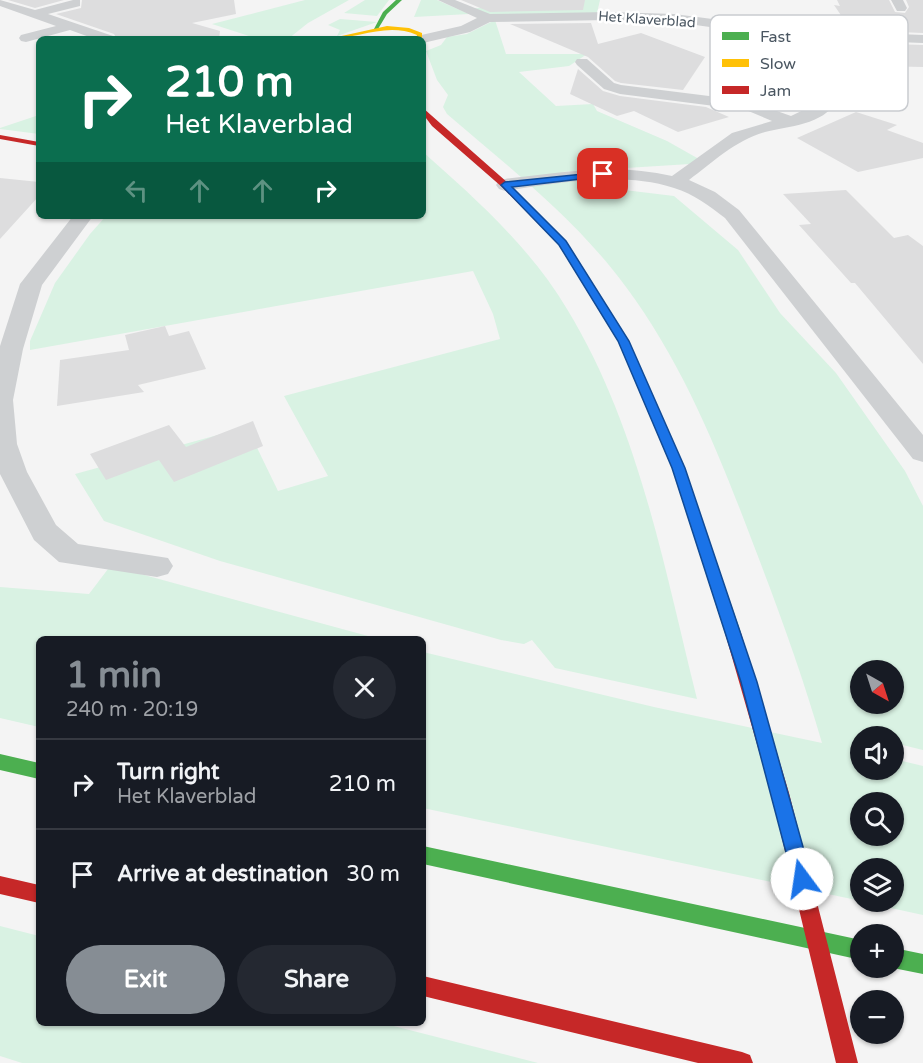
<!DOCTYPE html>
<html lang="en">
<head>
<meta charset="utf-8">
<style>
  :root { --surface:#171b24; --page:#242831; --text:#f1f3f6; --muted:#9ea1a6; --line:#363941; --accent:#868d94 }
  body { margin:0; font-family:"Varela Round",sans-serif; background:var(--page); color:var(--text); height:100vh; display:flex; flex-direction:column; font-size:22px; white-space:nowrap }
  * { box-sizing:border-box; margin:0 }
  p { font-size:20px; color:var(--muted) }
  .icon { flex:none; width:33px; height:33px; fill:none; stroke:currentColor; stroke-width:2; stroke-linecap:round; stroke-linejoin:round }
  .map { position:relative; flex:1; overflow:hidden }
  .side { position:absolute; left:36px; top:636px; width:390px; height:390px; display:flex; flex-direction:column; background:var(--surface); border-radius:9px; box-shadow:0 2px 4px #0004 }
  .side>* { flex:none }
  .guide { position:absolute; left:36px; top:36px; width:390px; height:183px; border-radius:9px; box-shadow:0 2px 4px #0004; background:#0b6e4f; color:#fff; overflow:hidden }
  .needle { width:39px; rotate:141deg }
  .tools { position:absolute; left:850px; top:660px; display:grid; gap:12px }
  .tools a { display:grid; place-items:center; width:54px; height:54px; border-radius:50%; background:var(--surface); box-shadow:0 2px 4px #0004; font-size:30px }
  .pin { position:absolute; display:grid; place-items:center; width:51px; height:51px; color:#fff; margin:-26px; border-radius:12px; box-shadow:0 3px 9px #0006 }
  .me { position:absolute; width:66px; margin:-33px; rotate:346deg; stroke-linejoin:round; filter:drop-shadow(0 0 4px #0008) }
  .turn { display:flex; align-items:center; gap:21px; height:126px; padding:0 30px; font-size:27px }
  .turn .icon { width:78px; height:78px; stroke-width:2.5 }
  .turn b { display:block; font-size:42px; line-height:51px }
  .lanes { display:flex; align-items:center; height:57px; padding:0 30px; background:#0003; justify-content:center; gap:30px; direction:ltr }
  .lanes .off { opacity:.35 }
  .round { display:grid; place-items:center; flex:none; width:63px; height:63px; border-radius:32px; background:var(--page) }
  .headline { display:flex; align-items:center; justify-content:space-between; height:102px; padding:0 30px }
  h1 { font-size:36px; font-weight:800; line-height:45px; color:var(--accent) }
  .cta { display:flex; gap:12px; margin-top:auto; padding:12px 30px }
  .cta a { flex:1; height:69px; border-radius:36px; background:var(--accent); color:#fff; font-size:24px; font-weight:800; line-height:69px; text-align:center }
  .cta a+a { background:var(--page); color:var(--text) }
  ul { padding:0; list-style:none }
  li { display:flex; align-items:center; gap:18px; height:90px; padding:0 30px; border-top:2px solid var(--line) }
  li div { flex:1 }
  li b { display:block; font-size:22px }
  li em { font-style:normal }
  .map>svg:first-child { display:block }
</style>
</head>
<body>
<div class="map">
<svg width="923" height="1063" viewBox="0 0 923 1063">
  <rect width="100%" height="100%" fill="#f4f4f4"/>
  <path fill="#d9f2e3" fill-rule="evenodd" d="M 305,0 L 349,0 L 308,23 L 288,39 L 258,39 L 212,24 Z
    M 365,0 L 389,0 L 377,16 L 344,13 Z
    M 421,0 L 437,0 L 469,14 L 414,17 Z
    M 503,0 L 600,0 L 597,13 L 487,15 L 473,9 L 504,3 Z
    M 340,19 L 377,22 L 337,36 L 340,30 L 328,25 Z
    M 495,20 L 506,54 L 587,54 L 569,66 L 519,72 L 556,106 L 593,104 L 597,111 L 667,141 L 706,163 L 562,172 L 583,185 L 674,196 L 738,250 L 780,313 L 836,373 L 905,471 L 923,506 L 923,750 L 894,743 L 894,736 L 861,736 L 861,770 L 894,770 L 894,759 L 923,766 L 923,915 L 863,902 L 894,902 L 894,868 L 861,868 L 861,901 L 423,808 L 423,652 L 654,707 L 822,743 C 803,677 779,611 754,546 C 720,456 684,365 626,287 C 577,220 510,168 447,114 L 443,107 L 448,95 L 437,80 L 426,51 L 441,45 L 447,37 L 467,34 ZM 861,670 L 894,670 L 894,704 L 861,704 ZM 861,802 L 894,802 L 894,836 L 861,836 Z
    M 39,115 L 39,134 L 0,129 L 0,128 Z
    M 423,152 C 476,199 530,247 567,309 C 639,427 664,567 697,699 L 555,668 L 532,640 L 524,644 L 501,640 L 220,561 L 104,521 L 75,474 L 247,427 L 278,491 L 328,476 L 284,396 L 500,339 L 493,314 L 473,271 L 30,350 L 30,341 L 55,283 L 90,234 L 106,216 L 423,216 Z
    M 108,569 L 126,570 L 379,639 L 39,639 L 39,727 L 0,718 L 0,587 L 89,594 Z
    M 0,926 L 39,936 L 39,1023 L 382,1023 L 538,1063 L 22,1063 L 0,1056 Z"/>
  <path fill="#ddddde" d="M 8,0 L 64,0 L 35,8 Z
    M 82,0 L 234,0 L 236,14 L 192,23 L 220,31 L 219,39 L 117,39 L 114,34 L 56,14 L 81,8 Z
    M 461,0 L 585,0 L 583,10 L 490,12 Z
    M 837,0 L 889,0 L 895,12 L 905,13 L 909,7 L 906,0 L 923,0 L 923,33 L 851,30 L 834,5 L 840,6 Z
    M 591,23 L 598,44 L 641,33 L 705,57 L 683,90 L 621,83 L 615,81 L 588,57 L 510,24 Z
    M 860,43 L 923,45 L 923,67 L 876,66 Z
    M 578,69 L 603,91 L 620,96 L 706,107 L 729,117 L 678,132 L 634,111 L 617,116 L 570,94 Z
    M 856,112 L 897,125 L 887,130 L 923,143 L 923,158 L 858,172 L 797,138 Z
    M 0,178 L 39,182 L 39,196 L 0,239 Z
    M 846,190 L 894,238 L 908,235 L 923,246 L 923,364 L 855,283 L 851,283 L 799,225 L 811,224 L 783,194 Z
    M 165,326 L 169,336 L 189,331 L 206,369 L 138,385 L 144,392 L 57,406 L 60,360 L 129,350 L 125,335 Z
    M 253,421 L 263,446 L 174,482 L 159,460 L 106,480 L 90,454 L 169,425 L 186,447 Z"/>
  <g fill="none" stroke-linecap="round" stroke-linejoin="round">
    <path fill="#ced0d2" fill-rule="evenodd" d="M 0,0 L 35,10 L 73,0 L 80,0 L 80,6 L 48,14 L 113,36 L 115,39 L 95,39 L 70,30 L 26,42 L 21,41 L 19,38 L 21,35 L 56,26 L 0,6 Z
      M 438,0 L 455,0 L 490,14 L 609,12 L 674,14 L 797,30 L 923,35 L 923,43 L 797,38 L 733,30 L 762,49 L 829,86 L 836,101 C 824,125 788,126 765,132 C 736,140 713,162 689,180 L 715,192 L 739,210 L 923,435 L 923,462 L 913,459 L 725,218 C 709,206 694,194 674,188 C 620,171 560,183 505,191 L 499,189 L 496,185 L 499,181 L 505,179 C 561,172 617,163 672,176 L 732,133 L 772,121 L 746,110 L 620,94 L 604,89 L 577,65 L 575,62 L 577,59 L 587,59 L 614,83 L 621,85 L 749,101 L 791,116 L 820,102 L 818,92 L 752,55 L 718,32 L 717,28 L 674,22 L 609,20 L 490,22 L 470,32 L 423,43 L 423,39 L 415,39 L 417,36 L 461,26 L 477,18 Z
      M 891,0 L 903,0 L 907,8 L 905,11 L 897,11 Z
      M 73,216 L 93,216 L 42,285 L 23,349 L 13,400 L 17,444 L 27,472 L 56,525 L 78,544 L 168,558 L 173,566 L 168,574 L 157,577 L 59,562 L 34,540 L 0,474 L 0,346 L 20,284 Z"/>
    <path fill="#4caf50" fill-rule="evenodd" d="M 396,0 L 402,0 L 387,14 L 378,29 L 374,29 L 383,12 Z
      M 612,320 L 616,321 L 628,341 L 684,468 L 741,633 L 738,637 L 733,639 L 728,637 L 725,633 L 672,468 L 618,341 L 607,323 Z
      M 0,754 L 39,763 L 39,779 L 0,770 Z
      M 423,846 L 861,940 L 861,960 L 423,864 Z
      M 894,948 L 923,954 L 923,974 L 893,968 Z"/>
    <path fill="#ffc107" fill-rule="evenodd" d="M 387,26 L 409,28 L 422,33 L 422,39 L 416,39 L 417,35 C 386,22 359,39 328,39 Z"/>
    <path fill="#c62828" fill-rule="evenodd" d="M 423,108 L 508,183 L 566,241 L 617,323 L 616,325 L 608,325 L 559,245 L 502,187 L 432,126 L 423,114 Z
      M 0,135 L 39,142 L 39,146 L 0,139 Z
      M 733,627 L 738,629 L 741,633 L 789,793 L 858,1063 L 836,1063 L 771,793 L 725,633 L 728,629 Z
      M 0,876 L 39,885 L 39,903 L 0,894 Z
      M 423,976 L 742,1052 L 750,1055 L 753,1063 L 698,1063 L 423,996 Z"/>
  </g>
  <path fill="#1a73e8" stroke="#114b97" stroke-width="1.5" d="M 603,172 L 606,173 L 606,176 L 512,187 L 566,241 L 629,341 L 685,468 L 757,682 L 812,879 L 809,886 L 802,889 L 795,886 L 793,879 L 741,682 L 672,468 L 618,341 L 559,245 L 501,185 L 505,182 Z"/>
  <g text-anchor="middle" stroke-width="5" stroke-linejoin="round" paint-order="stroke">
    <g font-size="14" fill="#4a5661" stroke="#fff">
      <text transform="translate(647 19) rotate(4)" y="5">Het Klaverblad</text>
    </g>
  </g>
  <rect x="710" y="15" width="198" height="96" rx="9" fill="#fff" stroke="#c9ccd0" stroke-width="1.5"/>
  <rect x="722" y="32" width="27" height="8" fill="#4caf50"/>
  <rect x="722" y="59" width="27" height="8" fill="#ffc107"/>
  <rect x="722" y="86" width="27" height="8" fill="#c62828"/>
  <g font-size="16" fill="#4a5661">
    <text x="760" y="42">Fast</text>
    <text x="760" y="69">Slow</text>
    <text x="760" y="96">Jam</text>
  </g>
</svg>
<div class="tools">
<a><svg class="needle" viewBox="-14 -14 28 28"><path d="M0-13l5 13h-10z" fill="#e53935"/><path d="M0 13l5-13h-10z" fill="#9ea1a6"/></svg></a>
<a><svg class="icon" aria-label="sound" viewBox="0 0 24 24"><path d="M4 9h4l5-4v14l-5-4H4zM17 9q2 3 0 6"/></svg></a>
<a><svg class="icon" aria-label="search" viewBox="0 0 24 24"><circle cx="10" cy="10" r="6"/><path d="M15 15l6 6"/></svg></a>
<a><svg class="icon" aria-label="layers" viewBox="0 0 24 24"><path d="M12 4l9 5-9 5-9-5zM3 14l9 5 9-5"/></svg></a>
<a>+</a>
<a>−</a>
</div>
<div class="pin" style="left:603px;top:174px;background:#d93025"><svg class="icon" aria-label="arrive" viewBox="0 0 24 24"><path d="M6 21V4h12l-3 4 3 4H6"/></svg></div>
<svg class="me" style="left:802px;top:879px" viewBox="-20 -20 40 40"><circle r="19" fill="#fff"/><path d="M0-13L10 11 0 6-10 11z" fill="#1a73e8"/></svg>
<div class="guide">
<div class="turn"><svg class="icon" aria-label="right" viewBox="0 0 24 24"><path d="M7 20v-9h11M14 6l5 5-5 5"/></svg><div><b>210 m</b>Het Klaverblad</div></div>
<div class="lanes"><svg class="icon off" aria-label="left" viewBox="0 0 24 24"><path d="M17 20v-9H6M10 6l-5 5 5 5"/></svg><svg class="icon off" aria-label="ahead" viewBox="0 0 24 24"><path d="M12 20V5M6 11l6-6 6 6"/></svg><svg class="icon off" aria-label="ahead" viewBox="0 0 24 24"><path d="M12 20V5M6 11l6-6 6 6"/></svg><svg class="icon" aria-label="right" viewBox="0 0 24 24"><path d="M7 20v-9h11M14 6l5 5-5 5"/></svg></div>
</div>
<section class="side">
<div class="headline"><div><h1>1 min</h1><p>240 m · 20:19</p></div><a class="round"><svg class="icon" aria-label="close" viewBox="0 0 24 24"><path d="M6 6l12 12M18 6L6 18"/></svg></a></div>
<ul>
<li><svg class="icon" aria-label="right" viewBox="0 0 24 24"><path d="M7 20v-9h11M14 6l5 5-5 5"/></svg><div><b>Turn right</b><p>Het Klaverblad</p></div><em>210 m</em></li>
<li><svg class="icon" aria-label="arrive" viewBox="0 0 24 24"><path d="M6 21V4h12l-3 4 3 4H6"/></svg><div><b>Arrive at destination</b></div><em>30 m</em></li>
</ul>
<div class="cta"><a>Exit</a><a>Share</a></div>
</section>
</div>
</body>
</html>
